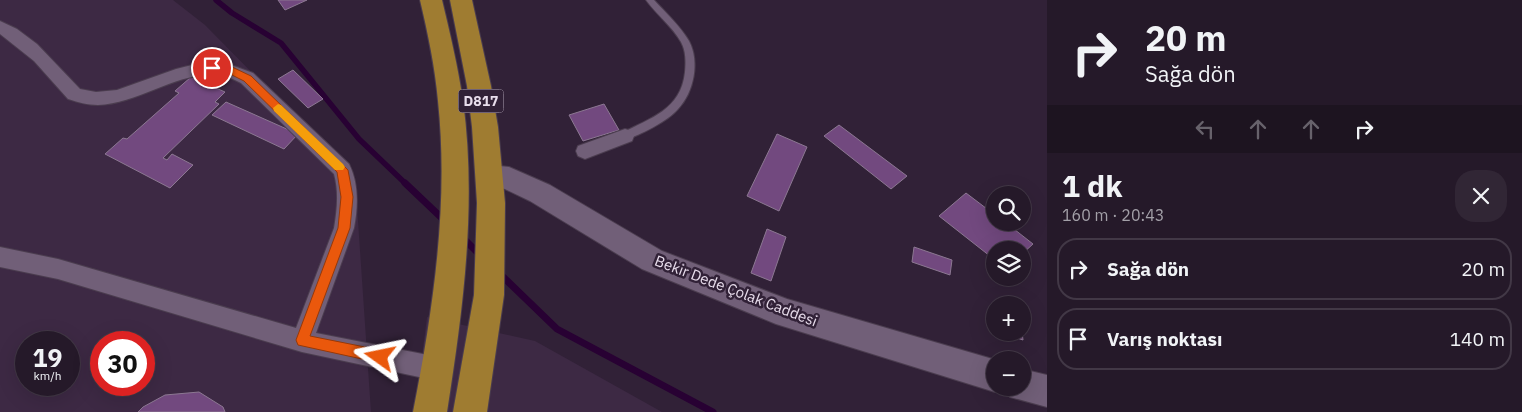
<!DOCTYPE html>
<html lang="tr">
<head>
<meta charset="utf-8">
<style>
  :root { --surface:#251929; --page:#312635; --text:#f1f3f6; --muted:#a3a0a8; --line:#423846 }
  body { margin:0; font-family:"IBM Plex Sans",sans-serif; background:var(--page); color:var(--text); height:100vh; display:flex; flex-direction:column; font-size:19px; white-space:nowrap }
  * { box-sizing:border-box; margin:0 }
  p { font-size:16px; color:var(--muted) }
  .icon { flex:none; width:28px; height:28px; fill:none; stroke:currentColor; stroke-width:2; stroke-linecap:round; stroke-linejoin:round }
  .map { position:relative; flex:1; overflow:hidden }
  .details { display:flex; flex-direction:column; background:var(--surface); width:475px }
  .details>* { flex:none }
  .guide { background:#251929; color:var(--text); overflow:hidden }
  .buttons { position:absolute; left:986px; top:186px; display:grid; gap:10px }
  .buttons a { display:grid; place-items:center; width:45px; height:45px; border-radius:50%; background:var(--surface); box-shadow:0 5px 20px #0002,0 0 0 1px var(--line); font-size:25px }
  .speed { position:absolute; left:15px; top:331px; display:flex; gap:10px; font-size:25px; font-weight:700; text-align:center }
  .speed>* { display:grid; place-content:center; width:65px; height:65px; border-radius:50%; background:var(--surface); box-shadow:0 5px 20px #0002,0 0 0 1px var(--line); line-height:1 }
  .speed small { font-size:12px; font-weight:400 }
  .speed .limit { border:8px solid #d22; background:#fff; color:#111 }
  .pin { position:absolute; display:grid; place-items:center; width:42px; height:42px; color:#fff; margin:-21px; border:2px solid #fff; border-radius:50%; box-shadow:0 1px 5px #0007 }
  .me { position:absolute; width:55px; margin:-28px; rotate:282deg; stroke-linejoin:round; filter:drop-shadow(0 0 4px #0008) }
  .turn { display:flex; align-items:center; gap:18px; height:105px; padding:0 15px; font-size:22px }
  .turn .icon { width:65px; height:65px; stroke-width:2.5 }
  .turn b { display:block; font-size:35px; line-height:42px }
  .lanes { display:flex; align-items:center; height:48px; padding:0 15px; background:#0003; justify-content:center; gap:25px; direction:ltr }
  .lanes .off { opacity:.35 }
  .round { display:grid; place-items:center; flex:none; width:52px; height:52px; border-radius:20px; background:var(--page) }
  .head { display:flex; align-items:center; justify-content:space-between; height:85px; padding:0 15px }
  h1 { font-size:30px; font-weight:700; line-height:38px }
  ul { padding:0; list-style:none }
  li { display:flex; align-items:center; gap:15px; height:62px; margin:0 10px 8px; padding:0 5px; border:2px solid var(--line); border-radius:20px }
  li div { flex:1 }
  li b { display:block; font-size:19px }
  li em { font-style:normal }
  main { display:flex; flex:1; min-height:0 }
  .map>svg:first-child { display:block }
</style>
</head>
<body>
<main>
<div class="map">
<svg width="1047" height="412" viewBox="0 0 1047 412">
  <rect width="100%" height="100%" fill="#312137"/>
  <path fill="#3d2944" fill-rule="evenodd" d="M 0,0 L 173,0 L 205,25 L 355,177 L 371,412 L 0,412 ZM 26,342 L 69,342 L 69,385 L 26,385 ZM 101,342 L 144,342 L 144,385 L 101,385 Z
    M 427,317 L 535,341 L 662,412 L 415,412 Z"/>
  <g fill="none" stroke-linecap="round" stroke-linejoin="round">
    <path stroke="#280133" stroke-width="5.5" d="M 216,0 L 232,13 L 281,43 L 359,139 L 406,184"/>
    <path stroke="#280133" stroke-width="7" d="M 405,183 L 446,222
      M 462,237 L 480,255
      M 498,272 L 557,329 L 713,412"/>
  </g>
  <path fill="#72497f" stroke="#8c7892" d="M 278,0 L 307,0 L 285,10 Z
    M 293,70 L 323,99 L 308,108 L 278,79 Z
    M 191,77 L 225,92 L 215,102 L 219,104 L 163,158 L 167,160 L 172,154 L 193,165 L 170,188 L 105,154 L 123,138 L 127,139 L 179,93 L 175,91 Z
    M 226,102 L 298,134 L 284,149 L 212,115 Z
    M 604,104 L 619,130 L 583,141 L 569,115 Z
    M 839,125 L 907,176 L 891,189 L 824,136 Z
    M 777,134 L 807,147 L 779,211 L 747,196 Z
    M 966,193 L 995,215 L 995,222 L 1005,222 L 1033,244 L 1022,254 L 1022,250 L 995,250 L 995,260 L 939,216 Z
    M 767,229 L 786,237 L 771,281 L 751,273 Z
    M 914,247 L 952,260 L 950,275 L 912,262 Z
    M 999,332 L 1022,332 L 1023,340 Z
    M 199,392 L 223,407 L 225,412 L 138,412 L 143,407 L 165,395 Z"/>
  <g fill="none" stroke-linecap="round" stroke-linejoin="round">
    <g stroke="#4b3d4f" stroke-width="2">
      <path id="lane" d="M 646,0 L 654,0 C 666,13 680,26 689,41 C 700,62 694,92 678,109 C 668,121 640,135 625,140 L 622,139 L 620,136 L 622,133 C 650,118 681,110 685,72 C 686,62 686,51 681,42 C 672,26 657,15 646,0 Z"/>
    </g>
    <g stroke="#4b3d4f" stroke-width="2">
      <path id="street" d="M 0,21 L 17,29 L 37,44 L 80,89 L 96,92 L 117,90 L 176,69 L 204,62 L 226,63 L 253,73 L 349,164 C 359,184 358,207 354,228 L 316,333 L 438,357 L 446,361 L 450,369 L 446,377 L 438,381 L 302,352 L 58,279 L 0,267 L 0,247 L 58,259 L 296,328 L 334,228 C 337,210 339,192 334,174 L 241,83 C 235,80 229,77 223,76 C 182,68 140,104 98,105 C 88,105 77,102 68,99 L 34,61 L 0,34 Z
        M 625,129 L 632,131 L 634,136 L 632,141 L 585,159 L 578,156 L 576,151 L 578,146 Z"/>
    </g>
    <g stroke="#4b3d4f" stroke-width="2">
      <path id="secondary" d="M 490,165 L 509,167 L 550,185 L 662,251 L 787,299 L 996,360 L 995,388 L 1006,388 L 995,392 L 776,324 L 642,269 L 530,201 L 505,189 L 481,184 L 477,176 L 481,168 Z
        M 1022,369 L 1047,375 L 1047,407 L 1010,397 L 1007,388 L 1022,388 Z"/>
    </g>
    <g stroke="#4b3d4f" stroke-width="2">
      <path id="highway" d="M 420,0 L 442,0 C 450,33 458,67 463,101 C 477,204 463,310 447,412 L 413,412 C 433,310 449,205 438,101 C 435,67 428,34 420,0 Z
        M 450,0 L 472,0 L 491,86 L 498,127 L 505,203 L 504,295 L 487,412 L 453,412 L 474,295 L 477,203 L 472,127 L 467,86 Z"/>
    </g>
    <use href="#lane" fill="#715f78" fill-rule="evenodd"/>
    <use href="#street" fill="#715f78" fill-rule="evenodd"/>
    <use href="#secondary" fill="#715f78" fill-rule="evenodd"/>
    <use href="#highway" fill="#9f7c31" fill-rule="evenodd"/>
  </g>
  <path fill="#ea580c" stroke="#983908" d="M 212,64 L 232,67 L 251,76 L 348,170 L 353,197 L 350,228 L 310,336 L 380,350 L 385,352 L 387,357 L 385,361 L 380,363 L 298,345 L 296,340 L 338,228 L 341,197 L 337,172 L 244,81 L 230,74 L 209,70 L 207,68 Z"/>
  <path fill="#f59e0b" d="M 278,104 L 281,105 L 343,164 L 345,167 L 343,170 L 335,170 L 274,111 L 273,108 Z"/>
  <g text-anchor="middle" stroke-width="5" stroke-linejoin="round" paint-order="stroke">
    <rect fill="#312137" stroke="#b1a5b6" stroke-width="1" x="458.5" y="89.5" width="45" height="23" rx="4"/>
    <g font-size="14" font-weight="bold" fill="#e8ddec">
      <text x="481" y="106">D817</text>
    </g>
    <g font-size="15" fill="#e8ddec" stroke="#312137">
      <text transform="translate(736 291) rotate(21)" y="5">Bekir Dede Çolak Caddesi</text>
    </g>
  </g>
</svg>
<div class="buttons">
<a><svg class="icon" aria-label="search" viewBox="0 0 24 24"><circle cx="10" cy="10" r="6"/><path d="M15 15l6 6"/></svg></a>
<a><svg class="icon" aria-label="layers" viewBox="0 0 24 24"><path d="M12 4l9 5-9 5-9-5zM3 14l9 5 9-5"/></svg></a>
<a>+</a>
<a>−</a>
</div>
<div class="speed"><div>19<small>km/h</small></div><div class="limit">30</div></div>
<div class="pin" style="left:212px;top:68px;background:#d93025"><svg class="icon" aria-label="arrive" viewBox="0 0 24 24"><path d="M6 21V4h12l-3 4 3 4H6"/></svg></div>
<svg class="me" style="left:380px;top:357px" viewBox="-20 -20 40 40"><path d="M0-17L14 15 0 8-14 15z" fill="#ea580c" stroke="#fff" stroke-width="4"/></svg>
</div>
<section class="details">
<div class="guide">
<div class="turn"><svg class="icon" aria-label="right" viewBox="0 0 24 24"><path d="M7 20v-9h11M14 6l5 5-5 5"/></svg><div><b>20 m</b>Sağa dön</div></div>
<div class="lanes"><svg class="icon off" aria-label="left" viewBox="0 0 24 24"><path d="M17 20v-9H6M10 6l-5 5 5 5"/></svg><svg class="icon off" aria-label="ahead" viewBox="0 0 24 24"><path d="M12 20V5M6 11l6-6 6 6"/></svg><svg class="icon off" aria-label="ahead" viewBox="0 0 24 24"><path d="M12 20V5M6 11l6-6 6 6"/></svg><svg class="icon" aria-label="right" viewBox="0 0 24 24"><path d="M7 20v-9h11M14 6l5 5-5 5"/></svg></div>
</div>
<div class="head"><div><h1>1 dk</h1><p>160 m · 20:43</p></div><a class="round"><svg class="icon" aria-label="close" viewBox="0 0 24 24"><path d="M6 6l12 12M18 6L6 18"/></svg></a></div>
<ul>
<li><svg class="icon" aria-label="right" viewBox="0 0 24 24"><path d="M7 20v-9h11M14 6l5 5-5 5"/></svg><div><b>Sağa dön</b></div><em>20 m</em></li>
<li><svg class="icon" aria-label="arrive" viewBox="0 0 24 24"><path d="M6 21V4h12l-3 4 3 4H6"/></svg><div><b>Varış noktası</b></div><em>140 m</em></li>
</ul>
</section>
</main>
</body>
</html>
